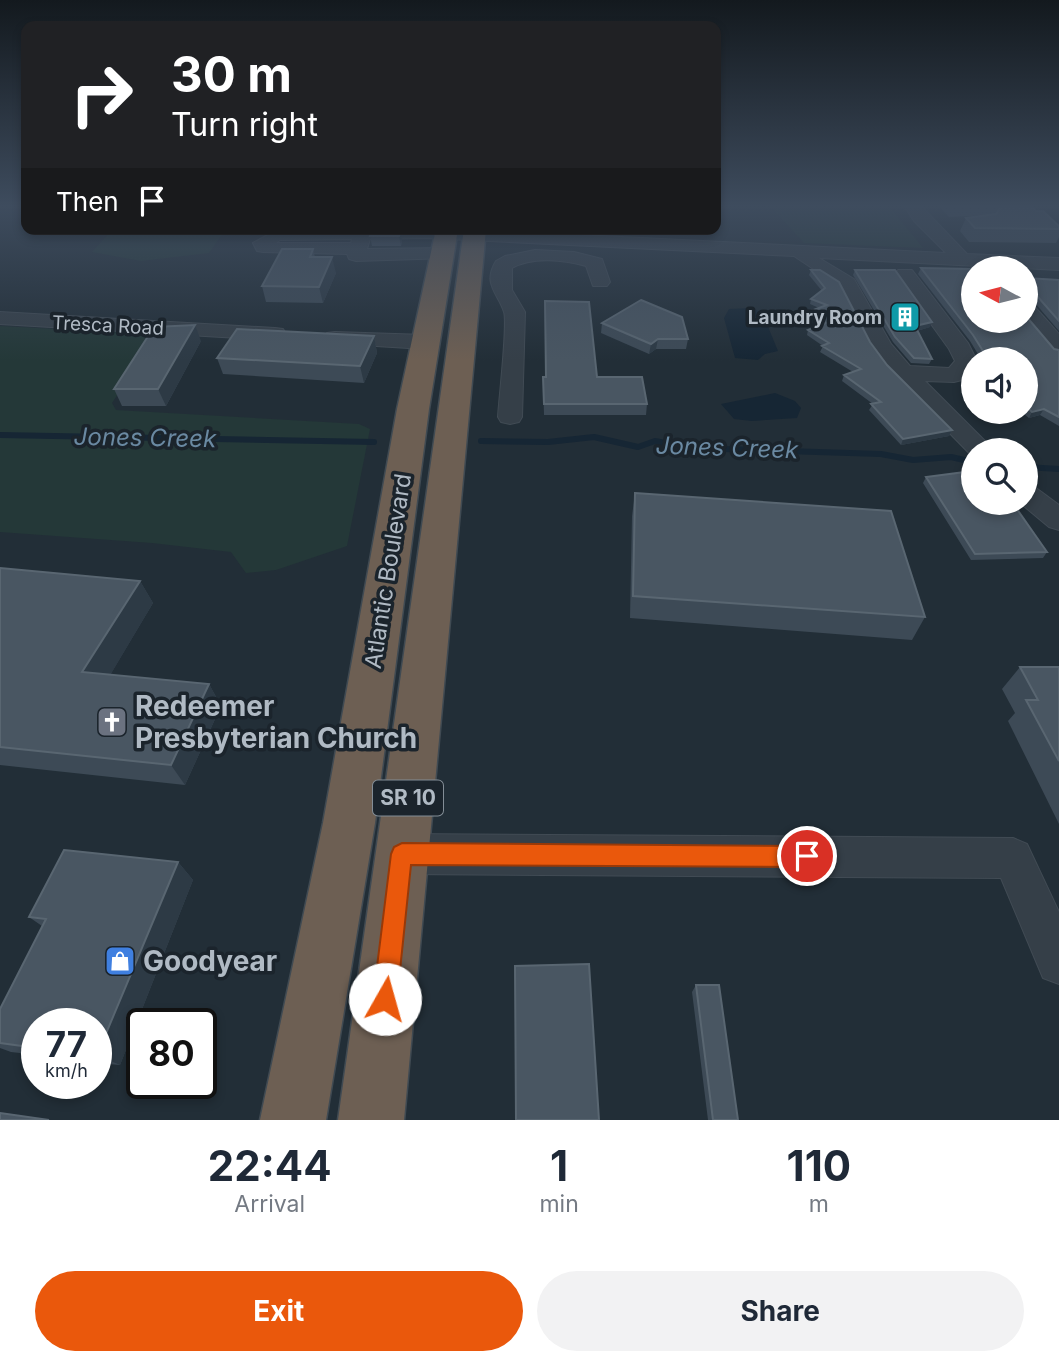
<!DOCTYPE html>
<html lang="en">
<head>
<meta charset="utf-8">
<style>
  :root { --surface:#fff; --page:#f2f2f3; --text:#1f2937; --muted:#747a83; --accent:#ea580c }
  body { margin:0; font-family:Inter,sans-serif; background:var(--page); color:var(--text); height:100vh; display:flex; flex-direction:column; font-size:26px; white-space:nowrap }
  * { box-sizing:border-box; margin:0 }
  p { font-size:23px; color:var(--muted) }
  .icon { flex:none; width:38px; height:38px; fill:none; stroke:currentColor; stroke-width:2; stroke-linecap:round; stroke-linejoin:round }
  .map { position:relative; height:1120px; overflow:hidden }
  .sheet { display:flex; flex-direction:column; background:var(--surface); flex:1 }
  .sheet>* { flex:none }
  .hud { position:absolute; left:21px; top:21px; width:700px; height:214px; border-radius:14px; box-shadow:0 4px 10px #0003; background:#202124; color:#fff; overflow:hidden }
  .needle { width:46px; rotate:277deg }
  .tools { position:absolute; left:961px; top:256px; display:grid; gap:14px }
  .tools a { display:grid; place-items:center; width:77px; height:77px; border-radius:50%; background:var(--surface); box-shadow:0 4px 10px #0003; font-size:35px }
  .speed { position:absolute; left:21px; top:1008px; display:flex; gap:14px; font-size:35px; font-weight:700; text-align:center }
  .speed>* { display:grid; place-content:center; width:91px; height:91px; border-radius:50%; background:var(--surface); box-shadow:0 4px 10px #0003; line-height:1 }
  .speed small { font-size:18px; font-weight:400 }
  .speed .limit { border:4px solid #111; border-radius:10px; background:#fff; color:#111 }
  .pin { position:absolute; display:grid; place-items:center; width:60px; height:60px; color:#fff; margin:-30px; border:4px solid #fff; border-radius:50%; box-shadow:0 2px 7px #0007 }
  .me { position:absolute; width:77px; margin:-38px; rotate:7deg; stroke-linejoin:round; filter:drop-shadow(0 0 5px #0008) }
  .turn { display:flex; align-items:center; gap:24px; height:147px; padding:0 35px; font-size:32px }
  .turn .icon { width:91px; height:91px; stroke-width:2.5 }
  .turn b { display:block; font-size:49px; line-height:60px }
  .then { display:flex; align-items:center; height:66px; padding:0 35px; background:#0003; gap:14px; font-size:26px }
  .eta { display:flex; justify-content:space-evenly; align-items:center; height:119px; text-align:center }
  .eta b { font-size:42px; font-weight:700; line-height:49px }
  .action { display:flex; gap:14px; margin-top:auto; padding:14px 35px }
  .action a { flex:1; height:80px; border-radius:42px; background:var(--accent); color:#fff; font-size:28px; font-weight:700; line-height:80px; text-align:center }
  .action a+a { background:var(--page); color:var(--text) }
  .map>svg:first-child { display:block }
</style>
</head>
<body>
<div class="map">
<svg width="1059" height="1120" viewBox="0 0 1059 1120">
  <rect width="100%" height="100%" fill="#222e37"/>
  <path fill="#243838" d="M 768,204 L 887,204 L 923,248 L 804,243 Z
    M 113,229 L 226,229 L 209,253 L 141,261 L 92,252 Z
    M 0,326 L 149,334 L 154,340 L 112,403 L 116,410 L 359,424 L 370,429 L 347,546 L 276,570 L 246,573 L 231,552 L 152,543 L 0,532 Z"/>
  <path fill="#162634" d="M 751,308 L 762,312 L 778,351 L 765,354 L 758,360 L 735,358 L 724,318 L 729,309 Z
    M 775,393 L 795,401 L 801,408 L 797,418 L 752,421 L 734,419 L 721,404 Z"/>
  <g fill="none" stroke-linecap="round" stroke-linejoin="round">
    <path stroke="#162634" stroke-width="6" d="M 0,435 L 374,442
      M 481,441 L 548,442 L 594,437 L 638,447 L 655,441 L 681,446 L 699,444 L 723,449 L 881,454 L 913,460 L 951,457 L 973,462
      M 1026,467 L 1059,469"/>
    <g stroke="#414b54" stroke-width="2">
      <path id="minor" d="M 903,204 L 919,204 L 967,254 L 1059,258 L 1059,270 L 819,258 L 854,279 L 891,344 L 910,366 L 949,368 L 955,361 L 949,349 L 895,274 L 898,270 L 912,270 L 968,343 L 976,359 L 973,359 L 973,371 L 962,380 L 954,382 L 925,381 L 994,450 L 973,450 L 972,456 L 887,369 L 870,346 L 839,286 L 794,256 L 427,238 L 370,239 L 367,249 L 442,248 L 451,254 L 449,258 L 356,261 L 349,259 L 347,254 L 263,252 L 257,251 L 253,243 L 277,230 L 459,229 L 946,253 L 914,221 ZM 352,239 L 351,243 L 276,243 L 280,240 Z
        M 535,250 L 574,252 L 602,259 L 610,282 L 607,286 L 593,286 L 586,266 C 564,260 533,256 512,268 L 512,290 L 525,312 L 522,417 L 519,422 L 510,424 L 501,422 L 498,417 C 499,399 508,323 504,312 C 498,293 482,284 496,261 L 505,256 Z
        M 1026,303 L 1033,305 L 1059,334 L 1059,355 L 1051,353 L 1024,320 Z
        M 0,312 L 275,328 L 283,329 L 286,334 L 283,339 L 275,340 L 0,324 Z
        M 335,332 L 425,335 L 433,337 L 436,342 L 433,347 L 425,349 L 327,343 L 324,338 L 327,333 Z
        M 1026,485 L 1036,488 L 1059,505 L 1059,530 L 1049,527 L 1019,502 L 1026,502 Z
        M 402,834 L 1013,838 L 1027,844 L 1059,912 L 1059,984 L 1043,978 L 1001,878 L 402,874 L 388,868 L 382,854 L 388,840 Z"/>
    </g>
    <g stroke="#404a52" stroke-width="3">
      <path id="highway" d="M 436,229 L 458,229 L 429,409 L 375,823 L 326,1120 L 260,1120 L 323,823 L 397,409 Z
        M 464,229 L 486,229 L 404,1120 L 338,1120 Z"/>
    </g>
    <use href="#minor" fill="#353f48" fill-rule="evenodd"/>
    <use href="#highway" fill="#6d5f53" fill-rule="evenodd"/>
  </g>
  <path fill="#3d4a56" d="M 937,204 L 1028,204 L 1036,211 L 1059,226 L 1059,237 L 1056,243 L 969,242 L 960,231 L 966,218 L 989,215 L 949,217 Z
    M 401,231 L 402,241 L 401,246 L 372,246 L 370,236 Z
    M 313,249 L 315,257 L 336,273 L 323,303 L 266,302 L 262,286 Z
    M 921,268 L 1054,349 L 1059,350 L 1059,426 L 1040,415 L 1029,418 L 1020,411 L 1001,416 L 994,411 L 1026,411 L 1026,359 L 981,359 L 970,341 L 918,274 Z
    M 811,270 L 870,342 L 887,365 L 952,430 L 949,436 L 901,445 L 869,410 L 873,404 L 842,381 L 844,375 L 853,372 L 820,352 L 823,346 L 807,335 L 808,330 L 819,325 L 807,317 L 808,312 L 819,308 L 810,304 L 811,299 L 822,291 L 809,275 Z
    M 855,270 L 930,327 L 917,331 L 932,359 L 929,364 L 911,363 L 893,342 L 853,275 Z
    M 1026,278 L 1059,280 L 1059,331 L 1035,303 L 1027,301 Z
    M 602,323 L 688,339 L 686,349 L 656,349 L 649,354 L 601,333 Z
    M 374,336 L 377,353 L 364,383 L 223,374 L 217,358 Z
    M 201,341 L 166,406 L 122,406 L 114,389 Z
    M 543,377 L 597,377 L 647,404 L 646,415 L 544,415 Z
    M 973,380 L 973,395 L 964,388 L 967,381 Z
    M 926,477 L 1047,552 L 1043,558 L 971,560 L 923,483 Z
    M 635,493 L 925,617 L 912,640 L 630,618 L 632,516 Z
    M 0,568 L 140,581 L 153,603 L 110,675 L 209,684 L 221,706 L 185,785 L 0,765 Z
    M 1020,667 L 1059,667 L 1059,824 L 1008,721 L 1015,713 L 1002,689 Z
    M 178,862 L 193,880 L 120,1065 L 96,1063 L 96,1024 L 37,1024 L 37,1055 L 11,1052 L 0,1048 L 0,1009 L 42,926 L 29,917 Z
    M 696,985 L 738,1120 L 708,1120 L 692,992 Z"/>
  <path fill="#2d3a45" d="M 401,231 L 402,241 L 401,246 L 399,236 Z
    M 332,257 L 336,273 L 323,303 L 319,287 Z
    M 932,322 L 930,327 L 913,332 L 915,326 Z
    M 195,325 L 201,341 L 166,406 L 158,389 Z
    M 374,336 L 377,353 L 364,383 L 360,366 Z
    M 658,339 L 656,349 L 649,354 L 651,344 Z
    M 1044,409 L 1040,415 L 1029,418 L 1032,412 Z
    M 1003,411 L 1020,411 L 1001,416 Z
    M 952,430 L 949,436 L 901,445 L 903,439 Z
    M 140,581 L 153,603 L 99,694 L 82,672 Z
    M 209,684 L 221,706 L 185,785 L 171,765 Z
    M 178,862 L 193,880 L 120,1065 L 97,1055 Z"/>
  <path fill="#495662" stroke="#596671" stroke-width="2" d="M 999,204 L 1028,204 L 1036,211 L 1043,211 L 1059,226 L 1059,229 L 975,228 L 966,218 L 996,214 L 1001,207 Z
    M 372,231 L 401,231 L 399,236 L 370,236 Z
    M 282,249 L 313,249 L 310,257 L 332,257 L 319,287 L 262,286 Z
    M 921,268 L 973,269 L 973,320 L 1026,320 L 1026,316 L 1054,349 L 1059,350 L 1059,417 L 1044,409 L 1032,412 L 1026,406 L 1026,359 L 988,359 L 973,335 Z
    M 811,270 L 820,270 L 839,282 L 870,342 L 887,365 L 952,430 L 903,439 L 871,404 L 881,402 L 844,375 L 861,369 L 822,346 L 829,343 L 808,330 L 826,323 L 808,312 L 827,305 L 811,299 L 825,288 Z
    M 855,270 L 895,270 L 932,322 L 915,326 L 932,359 L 914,358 L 895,337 Z
    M 1026,278 L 1059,280 L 1059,321 L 1038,297 L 1028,295 L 1026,313 Z
    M 641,300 L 682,317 L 688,339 L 658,339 L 651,344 L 602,323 Z
    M 545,301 L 589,302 L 597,377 L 642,377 L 647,404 L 544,404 L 543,377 L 546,377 Z
    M 195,325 L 158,389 L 114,389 L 154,327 Z
    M 237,329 L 374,336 L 360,366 L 217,358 Z
    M 973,380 L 973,386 L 967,381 Z
    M 973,471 L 973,502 L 1012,502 L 1047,552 L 975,554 L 926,477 Z
    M 635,493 L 891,511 L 925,617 L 633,596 Z
    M 0,568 L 140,581 L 82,672 L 209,684 L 171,765 L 0,747 Z
    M 1020,667 L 1059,667 L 1059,761 L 1026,700 L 1038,700 Z
    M 64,850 L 178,862 L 97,1055 L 96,1055 L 96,1024 L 37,1024 L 37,1048 L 0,1043 L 0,1009 L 46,919 L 29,917 Z
    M 589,964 L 599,1120 L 516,1120 L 515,966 Z
    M 696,985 L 719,985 L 738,1120 L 713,1120 Z
    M 0,1113 L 49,1120 L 0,1120 Z"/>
  <linearGradient id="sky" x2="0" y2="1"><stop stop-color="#13191e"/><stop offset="0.57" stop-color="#3e4c5e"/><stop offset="1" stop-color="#3e4c5e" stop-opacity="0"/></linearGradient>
  <rect width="1059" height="361" fill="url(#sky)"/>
  <path fill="#ea580c" stroke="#983908" stroke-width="2" d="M 402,843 L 807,846 L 815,849 L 818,856 L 815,864 L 807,867 L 411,865 L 397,999 L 394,1007 L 385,1011 L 376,1007 L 373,999 L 391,854 L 394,847 Z"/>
  <defs>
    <g id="building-square" transform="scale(1.575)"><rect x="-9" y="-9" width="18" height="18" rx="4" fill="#0f9aa8" stroke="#1b242c"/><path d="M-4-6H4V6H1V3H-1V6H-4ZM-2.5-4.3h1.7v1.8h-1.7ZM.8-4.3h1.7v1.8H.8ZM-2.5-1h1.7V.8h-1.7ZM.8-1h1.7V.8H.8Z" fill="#fff"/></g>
    <g id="church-square" transform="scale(1.575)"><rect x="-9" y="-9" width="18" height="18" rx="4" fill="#6b7280" stroke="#1b242c"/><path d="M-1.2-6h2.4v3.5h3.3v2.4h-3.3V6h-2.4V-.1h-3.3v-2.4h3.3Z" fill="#fff"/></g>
    <g id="shop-square" transform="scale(1.575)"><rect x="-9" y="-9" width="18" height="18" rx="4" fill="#3f7fe0" stroke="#1b242c"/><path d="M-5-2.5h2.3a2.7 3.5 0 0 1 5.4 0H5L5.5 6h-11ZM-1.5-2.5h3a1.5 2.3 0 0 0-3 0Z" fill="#fff"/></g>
  </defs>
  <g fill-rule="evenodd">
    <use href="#building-square" x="905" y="317"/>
    <use href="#church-square" x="112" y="722"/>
    <use href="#shop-square" x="120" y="961"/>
  </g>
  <g text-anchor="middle" stroke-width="7" stroke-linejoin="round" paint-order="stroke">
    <g font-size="19" font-weight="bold" fill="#b0bac4" stroke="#1b242c" text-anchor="end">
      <text x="882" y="324">Laundry Room</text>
    </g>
    <g font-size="19" fill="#b0bac4" stroke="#1b242c">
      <text transform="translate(108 325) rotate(3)" y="7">Tresca Road</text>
    </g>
    <rect fill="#1b242c" stroke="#838d96" stroke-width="2" x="373" y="780.5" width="70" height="35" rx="5"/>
    <g font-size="21" font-weight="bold" fill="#b0bac4">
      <text x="408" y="805">SR 10</text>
    </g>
    <g font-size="23" fill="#b0bac4" stroke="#1b242c">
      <text transform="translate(388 571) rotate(-81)" y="8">Atlantic Boulevard</text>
    </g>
    <g font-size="24" font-style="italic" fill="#6a89a2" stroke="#1b242c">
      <text transform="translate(145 438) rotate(1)" y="8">Jones Creek</text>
      <text transform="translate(727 448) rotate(2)" y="8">Jones Creek</text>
    </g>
    <g font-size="28" font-weight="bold" fill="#b0bac4" stroke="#1b242c" text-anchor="start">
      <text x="135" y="716">Redeemer<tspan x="135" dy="32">Presbyterian Church</tspan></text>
      <text x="143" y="971">Goodyear</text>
    </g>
  </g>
</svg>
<div class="tools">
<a><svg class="needle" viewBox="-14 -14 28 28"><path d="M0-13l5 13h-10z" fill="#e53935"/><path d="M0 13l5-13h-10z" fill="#747a83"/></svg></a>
<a><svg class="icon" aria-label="sound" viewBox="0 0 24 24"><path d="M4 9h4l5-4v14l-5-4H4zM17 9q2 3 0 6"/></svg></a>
<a><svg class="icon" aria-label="search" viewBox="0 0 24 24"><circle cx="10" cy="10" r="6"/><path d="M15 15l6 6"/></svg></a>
</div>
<div class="speed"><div>77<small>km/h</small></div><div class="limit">80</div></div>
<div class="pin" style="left:807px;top:856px;background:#d93025"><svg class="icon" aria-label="arrive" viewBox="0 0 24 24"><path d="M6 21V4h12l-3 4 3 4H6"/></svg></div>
<svg class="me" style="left:385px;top:999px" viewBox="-20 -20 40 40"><circle r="19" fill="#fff"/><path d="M0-13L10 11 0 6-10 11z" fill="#ea580c"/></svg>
<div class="hud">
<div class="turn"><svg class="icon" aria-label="right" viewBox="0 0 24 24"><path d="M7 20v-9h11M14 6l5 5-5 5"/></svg><div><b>30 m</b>Turn right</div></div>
<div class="then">Then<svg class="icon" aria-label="arrive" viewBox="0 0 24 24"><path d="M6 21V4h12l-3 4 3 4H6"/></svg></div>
</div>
</div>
<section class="sheet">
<div class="eta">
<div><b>22:44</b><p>Arrival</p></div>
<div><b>1</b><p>min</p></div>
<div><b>110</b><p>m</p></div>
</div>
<div class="action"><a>Exit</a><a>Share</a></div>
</section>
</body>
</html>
